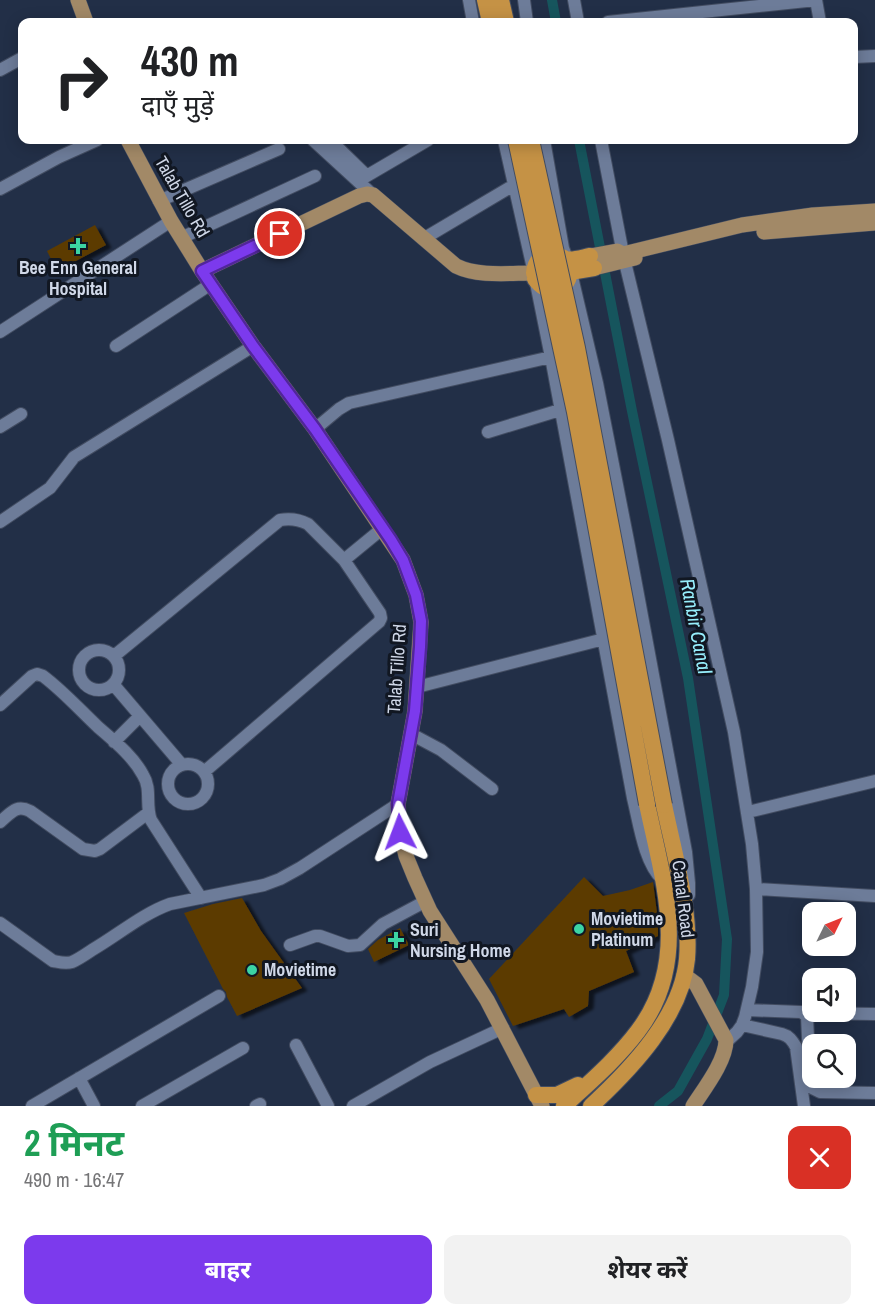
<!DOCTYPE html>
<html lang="hi">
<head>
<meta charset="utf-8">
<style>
  :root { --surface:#fff; --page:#f2f2f2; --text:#202124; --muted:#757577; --accent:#7c3aed }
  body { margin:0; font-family:"Archivo Narrow","Noto Sans Devanagari",sans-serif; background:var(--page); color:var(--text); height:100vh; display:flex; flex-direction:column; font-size:22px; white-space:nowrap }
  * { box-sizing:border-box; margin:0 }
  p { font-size:20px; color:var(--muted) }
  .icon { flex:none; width:33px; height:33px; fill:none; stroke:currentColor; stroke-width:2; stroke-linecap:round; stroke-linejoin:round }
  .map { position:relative; height:1106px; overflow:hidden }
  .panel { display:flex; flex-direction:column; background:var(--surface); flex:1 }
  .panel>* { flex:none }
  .hud { position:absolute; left:18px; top:18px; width:840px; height:126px; border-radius:12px; box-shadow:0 3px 15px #0003; background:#fff; color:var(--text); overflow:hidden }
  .needle { width:39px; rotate:47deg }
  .buttons { position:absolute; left:802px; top:902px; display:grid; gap:12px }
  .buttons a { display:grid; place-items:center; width:54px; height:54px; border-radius:12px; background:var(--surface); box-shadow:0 3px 15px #0003; font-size:30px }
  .pin { position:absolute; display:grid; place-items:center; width:51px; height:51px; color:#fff; margin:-26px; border:3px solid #fff; border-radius:50%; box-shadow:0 2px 6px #0007 }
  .me { position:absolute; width:66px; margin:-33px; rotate:357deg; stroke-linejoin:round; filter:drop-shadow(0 0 4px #0008) }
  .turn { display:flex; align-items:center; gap:21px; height:126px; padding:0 24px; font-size:27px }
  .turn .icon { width:78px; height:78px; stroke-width:2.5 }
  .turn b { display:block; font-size:42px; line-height:51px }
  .round { display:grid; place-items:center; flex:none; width:63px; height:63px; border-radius:12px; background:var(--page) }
  .overview { display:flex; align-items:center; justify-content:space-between; height:102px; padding:0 24px }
  h1 { font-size:36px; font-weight:700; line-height:45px; color:#1e9e55 }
  .cta { display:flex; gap:12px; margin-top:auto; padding:12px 24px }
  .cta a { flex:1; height:69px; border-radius:12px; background:var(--accent); color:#fff; font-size:24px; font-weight:700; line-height:69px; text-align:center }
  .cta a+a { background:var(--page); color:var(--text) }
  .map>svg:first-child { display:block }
</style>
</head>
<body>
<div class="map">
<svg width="875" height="1106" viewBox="0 0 875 1106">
  <defs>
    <filter id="shadow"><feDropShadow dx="5.5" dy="3" stdDeviation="1.5" flood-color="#0009"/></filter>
  </defs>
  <rect width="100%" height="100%" fill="#222f47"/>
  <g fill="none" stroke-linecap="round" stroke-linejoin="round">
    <path stroke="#16555d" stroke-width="10" d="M 552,0 L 556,22
      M 579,140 L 632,411 L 688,678 L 727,939 L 724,995 L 707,1039 L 678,1091 L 659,1106"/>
  </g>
  <path fill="#5c3b06" filter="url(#shadow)" d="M 95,225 L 106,245 L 57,271 L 47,251 Z
    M 584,877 L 603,896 L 630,890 L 653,882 L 658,921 L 658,936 L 626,951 L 634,972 L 589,991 L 588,1006 L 569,1017 L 564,1009 L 513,1026 L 489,979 Z
    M 242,898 L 261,931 L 302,988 L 237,1016 L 227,997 L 226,992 L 223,989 L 184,913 L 213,904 Z
    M 400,928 L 409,945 L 374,962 L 368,949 L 378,940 Z"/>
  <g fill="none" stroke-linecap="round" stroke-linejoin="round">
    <g stroke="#424c61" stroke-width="14">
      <path id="minor" d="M 469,0 L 473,22
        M 524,0 L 527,22
        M 574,0 L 578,22
        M 816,0 L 820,22
        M 608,22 L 816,0
        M 854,57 L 875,56
        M 0,70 L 22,58
        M 313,140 L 373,195
        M 330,140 L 366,175
        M 504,140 L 534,273 L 551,357 L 633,798 C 639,822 644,862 662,879
        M 544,140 L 563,248 L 569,264 L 597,383 L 628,541 L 686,852 L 689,883 L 689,895
        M 601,140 L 623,254 L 668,440 L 734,732 L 752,844 L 756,889 L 757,952 L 752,987 L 745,1017 L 742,1025 L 737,1032 L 726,1042
        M 358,181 L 428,140
        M 0,189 L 59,157 L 97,140
        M 159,201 L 279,149
        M 181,238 L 315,176
        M 423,239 L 514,185
        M 0,332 L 171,221
        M 116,346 L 211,284
        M 0,427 L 21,414
        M 315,429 L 339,409 L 349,403 L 551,357
        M 488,432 L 560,410
        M 0,522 L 50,488 L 74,457 L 253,346
        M79 670a20 20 0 1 1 40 0a20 20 0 1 1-40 0Z
        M 114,656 L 280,520 C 290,518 298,519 308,524 L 344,560 L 383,528
        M 113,684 L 182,765
        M 417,687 L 604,639
        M 0,705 L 32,676 L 37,674 L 43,676 C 63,691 80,710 98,727 C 114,741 133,756 143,775 C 152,789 145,805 151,820 L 201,898
        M 411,734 L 441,750 L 492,789
        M 114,742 L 140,716
        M168 784a20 20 0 1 1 40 0a20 20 0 1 1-40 0Z
        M 204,772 L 379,622 L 381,618 L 380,613 L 344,560
        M 748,812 L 875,781
        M 0,822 C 11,813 16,804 30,811 L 83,849 L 95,851 L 100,849 L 148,813
        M 756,889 L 875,896
        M 0,923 L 53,961 C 59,962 65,964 72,962 C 79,959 86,954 92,950 C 118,935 142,914 170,904 L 264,885 L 280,879 L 300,868 L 398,804
        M 290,945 L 315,936 L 320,936 L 348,946 L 360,945 L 383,924 L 426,901
        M 747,1010 L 801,1012 L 807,1016 L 810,1083 L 812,1088 L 820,1092 L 875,1093
        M 804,1013 L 875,1014
        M 742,1025 L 782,1034 C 789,1036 792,1040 796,1047 L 804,1106
        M 296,1045 L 328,1106
        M 79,1078 L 94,1106
        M 32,1106 L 219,996
        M 142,1106 L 243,1048
        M 256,1106 L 260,1104
        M 353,1106 L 430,1062 L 503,1028"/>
    </g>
    <g stroke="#424c61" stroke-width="16">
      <path id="major" d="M 78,0 L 86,22
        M 128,140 L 171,221 L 202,271 L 253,346 L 315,429 L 403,560 L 416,595 L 421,622 L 415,711 L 398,804 L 400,832 L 406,856 L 415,878 L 430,911 L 487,1000 L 542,1106
        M 764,232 L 875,223
        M 590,256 L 617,251 L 623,254 L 742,225 L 813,215 L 875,211
        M 594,268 L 635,258
        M 202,271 L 359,196 L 367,194 L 373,195 L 456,266 C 478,277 510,273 534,273
        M 684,975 L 696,984 L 726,1040 C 726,1061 704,1089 693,1106"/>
    </g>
    <g stroke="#424c61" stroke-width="18">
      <path id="highway" d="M 485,0 L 490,22
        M 501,0 L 506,22
        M 534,273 C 535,260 544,251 557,255 C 561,256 563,258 566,259 C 572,261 584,257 590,256
        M 535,279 C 547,296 567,293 570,272 L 594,268
        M 536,1095 L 557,1095 L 578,1085
        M 564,1106 C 590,1082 617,1059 638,1031 C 691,961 663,881 647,804
        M 591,1106 C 631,1069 682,1016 687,959 C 691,911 674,853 664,805"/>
    </g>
    <use href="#minor" stroke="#6d7c99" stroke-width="12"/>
    <use href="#major" stroke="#a28967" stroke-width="15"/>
    <use href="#highway" stroke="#c59245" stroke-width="16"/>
    <g stroke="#424c61" stroke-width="18" stroke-linecap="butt">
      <path id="highway-bridge" d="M 516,140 L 575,412 L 647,804
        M 531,140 L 577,348 L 664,805"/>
    </g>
    <use href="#highway-bridge" stroke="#c59245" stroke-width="16"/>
  </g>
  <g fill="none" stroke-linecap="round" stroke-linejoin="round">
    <g stroke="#51269a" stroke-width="15">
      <path id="route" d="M 280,234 L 202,271 L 253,346 L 315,429 L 391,540 L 403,560 L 416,595 L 421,621 L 420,647 L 415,711 L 398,804 L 400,832"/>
    </g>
    <use href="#route" stroke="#7c3aed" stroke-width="10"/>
  </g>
  <g fill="#3cd4a3" stroke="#111722" stroke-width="2">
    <path d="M75 237h6v6h6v6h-6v6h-6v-6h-6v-6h6z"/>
    <circle cx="579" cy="929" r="6"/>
    <path d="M393 931h6v6h6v6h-6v6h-6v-6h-6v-6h6z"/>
    <circle cx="252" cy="970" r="6"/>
  </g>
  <g text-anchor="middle" stroke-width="6" stroke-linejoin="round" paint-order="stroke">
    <g font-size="18" fill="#d0d8e8" stroke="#111722">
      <text transform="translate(182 197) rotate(60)" y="6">Talab Tillo Rd</text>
      <text transform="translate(397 669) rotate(-86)" y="6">Talab Tillo Rd</text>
      <text transform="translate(683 899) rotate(83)" y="6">Canal Road</text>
    </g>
    <g font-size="18" font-weight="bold" fill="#d0d8e8" stroke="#111722" text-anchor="start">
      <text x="78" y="274" text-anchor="middle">Bee Enn General<tspan x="78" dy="21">Hospital</tspan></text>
      <text x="591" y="925">Movietime<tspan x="591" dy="21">Platinum</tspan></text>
      <text x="410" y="936">Suri<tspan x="410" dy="21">Nursing Home</tspan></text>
      <text x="264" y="976">Movietime</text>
    </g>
    <g font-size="20" font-style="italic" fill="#97effc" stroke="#111722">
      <text transform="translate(696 626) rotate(79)" y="7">Ranbir Canal</text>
    </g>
  </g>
</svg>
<div class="buttons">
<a><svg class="needle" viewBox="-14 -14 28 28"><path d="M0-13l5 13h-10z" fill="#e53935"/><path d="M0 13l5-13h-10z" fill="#757577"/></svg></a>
<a><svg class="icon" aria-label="sound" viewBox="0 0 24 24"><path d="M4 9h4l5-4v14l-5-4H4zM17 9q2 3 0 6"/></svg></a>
<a><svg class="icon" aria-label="search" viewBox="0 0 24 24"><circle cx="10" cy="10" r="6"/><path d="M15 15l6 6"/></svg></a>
</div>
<div class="pin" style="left:280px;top:234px;background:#d93025"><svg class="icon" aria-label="arrive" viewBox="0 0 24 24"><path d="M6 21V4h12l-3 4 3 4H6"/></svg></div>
<svg class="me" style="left:400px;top:832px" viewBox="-20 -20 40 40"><path d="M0-17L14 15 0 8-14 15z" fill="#7c3aed" stroke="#fff" stroke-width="4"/></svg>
<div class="hud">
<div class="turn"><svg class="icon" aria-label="right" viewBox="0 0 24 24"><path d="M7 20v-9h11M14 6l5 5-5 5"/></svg><div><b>430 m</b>दाएँ मुड़ें</div></div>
</div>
</div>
<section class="panel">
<div class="overview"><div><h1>2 मिनट</h1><p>490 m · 16:47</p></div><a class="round" style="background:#d93025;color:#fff"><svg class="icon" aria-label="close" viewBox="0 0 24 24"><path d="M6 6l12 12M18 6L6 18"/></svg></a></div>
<div class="cta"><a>बाहर</a><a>शेयर करें</a></div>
</section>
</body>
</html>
